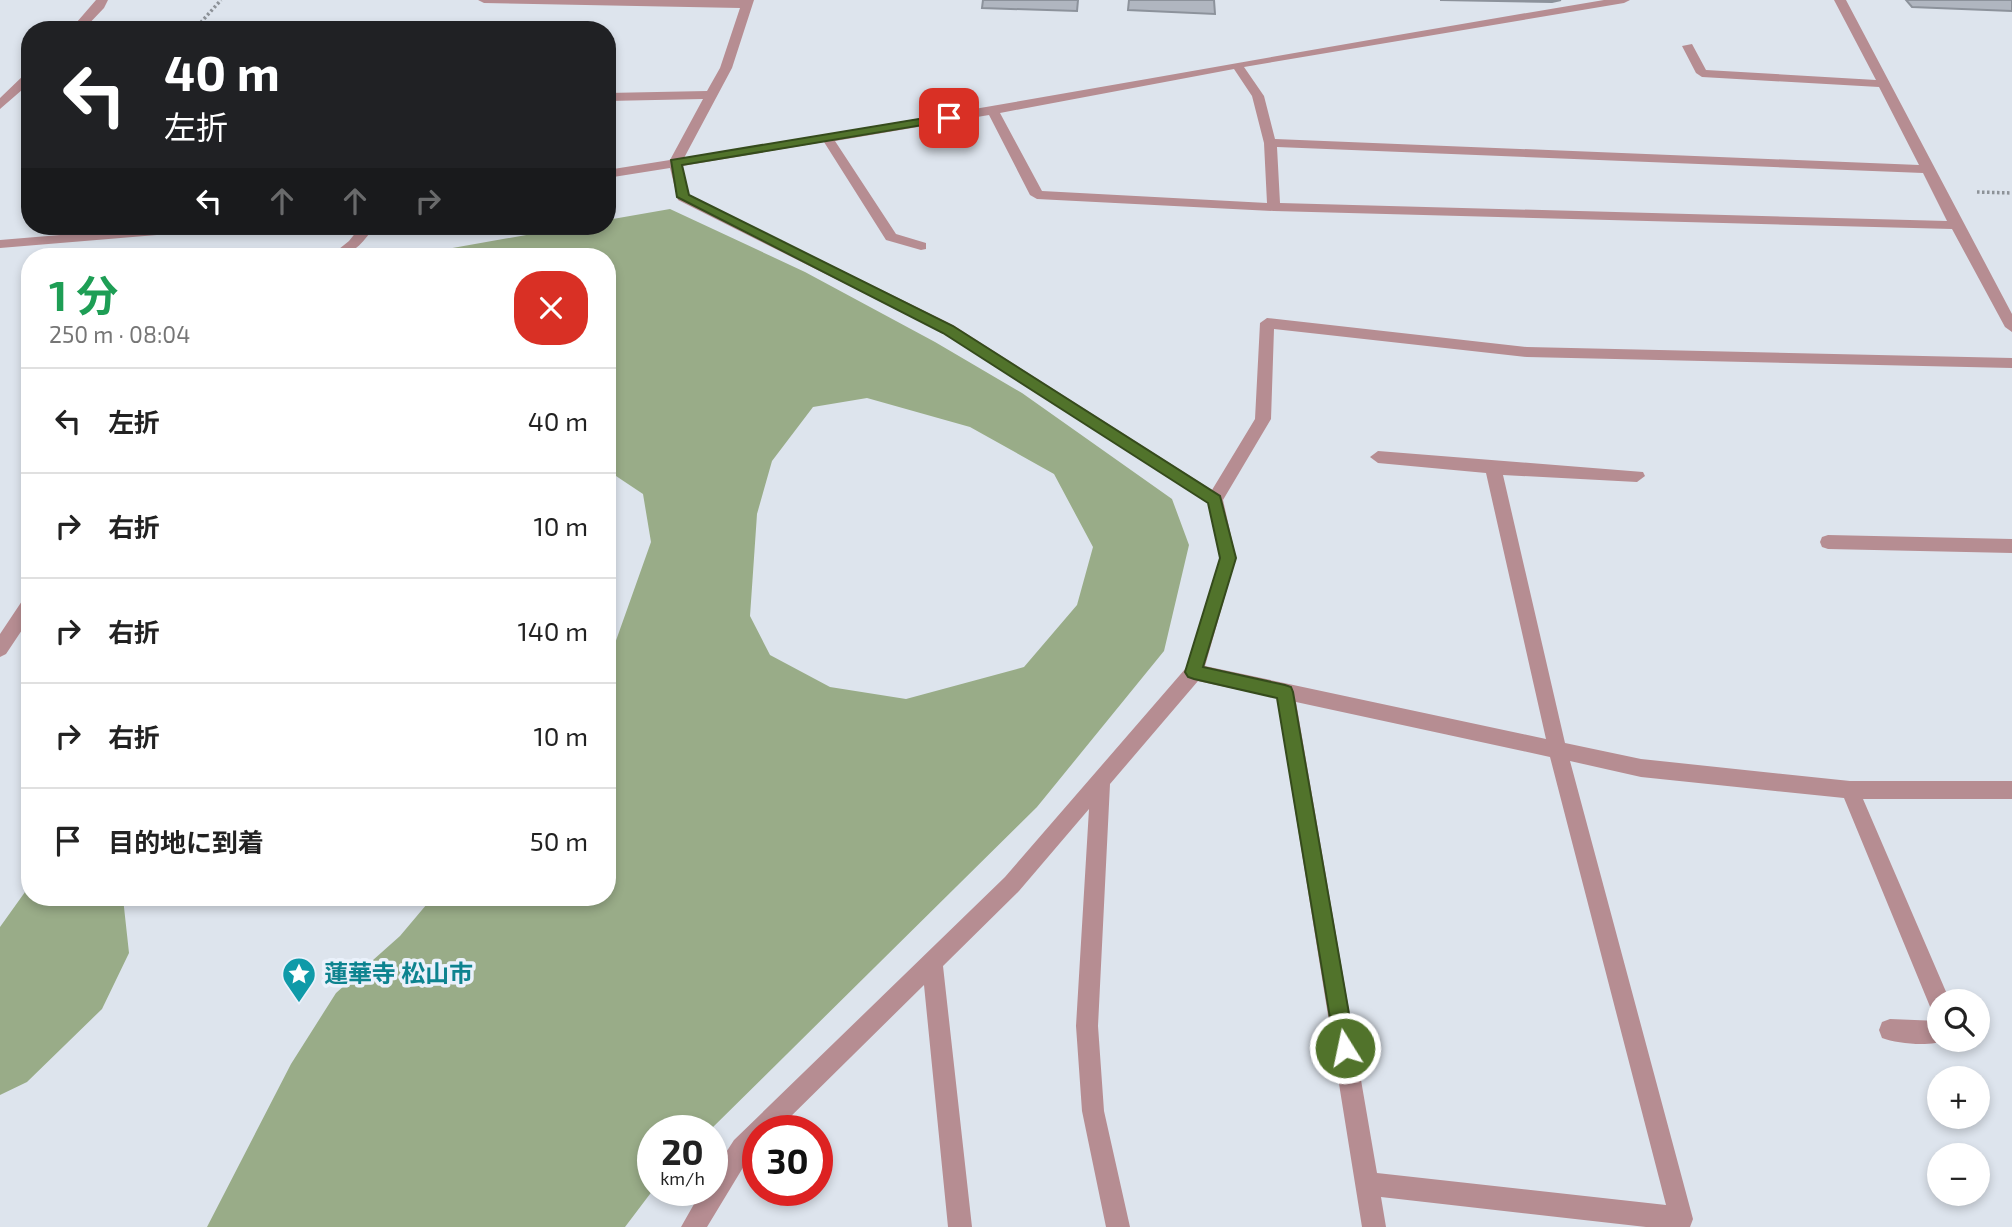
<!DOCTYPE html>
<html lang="ja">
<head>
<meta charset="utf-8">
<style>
  :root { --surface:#fff; --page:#f2f2f2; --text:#222; --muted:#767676; --line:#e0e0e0 }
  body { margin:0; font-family:"Exo 2","Noto Sans JP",sans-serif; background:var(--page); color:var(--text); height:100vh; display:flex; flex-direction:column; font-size:26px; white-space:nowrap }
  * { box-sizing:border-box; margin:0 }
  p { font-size:23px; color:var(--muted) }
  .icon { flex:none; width:38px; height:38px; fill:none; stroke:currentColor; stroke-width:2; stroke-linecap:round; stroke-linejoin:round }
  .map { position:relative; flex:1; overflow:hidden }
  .details { position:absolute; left:21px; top:248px; width:595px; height:658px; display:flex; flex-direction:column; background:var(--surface); border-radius:28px; box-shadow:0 4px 10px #0003 }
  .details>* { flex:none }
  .banner { position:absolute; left:21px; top:21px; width:595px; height:214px; border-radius:28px; box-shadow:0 4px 10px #0003; background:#202124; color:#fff; overflow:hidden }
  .fabs { position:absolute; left:1927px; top:989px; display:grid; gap:14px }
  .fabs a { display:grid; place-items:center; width:63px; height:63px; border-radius:50%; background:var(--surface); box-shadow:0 4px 10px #0003; font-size:35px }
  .speed { position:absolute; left:637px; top:1115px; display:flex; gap:14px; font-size:35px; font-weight:700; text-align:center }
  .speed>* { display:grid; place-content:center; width:91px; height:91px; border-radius:50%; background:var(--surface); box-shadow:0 4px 10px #0003; line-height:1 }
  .speed small { font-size:18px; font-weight:400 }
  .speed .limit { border:10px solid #d22; background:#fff; color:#111 }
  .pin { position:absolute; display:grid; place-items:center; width:60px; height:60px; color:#fff; margin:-30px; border-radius:14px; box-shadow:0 4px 10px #0006 }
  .me { position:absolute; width:77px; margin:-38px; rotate:350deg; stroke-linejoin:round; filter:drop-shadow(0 0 5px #0008) }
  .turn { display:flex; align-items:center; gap:24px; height:147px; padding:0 28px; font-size:32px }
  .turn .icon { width:91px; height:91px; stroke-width:2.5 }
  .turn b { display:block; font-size:49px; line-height:60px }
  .lanes { display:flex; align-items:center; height:66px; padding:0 28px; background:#0003; justify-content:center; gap:35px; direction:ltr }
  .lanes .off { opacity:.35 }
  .round { display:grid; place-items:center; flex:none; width:74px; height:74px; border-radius:28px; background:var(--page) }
  .headline { display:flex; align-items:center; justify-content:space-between; height:119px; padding:0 28px }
  h1 { font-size:42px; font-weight:700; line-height:52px; color:#1e9e55 }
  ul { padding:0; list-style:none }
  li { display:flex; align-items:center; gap:21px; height:105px; padding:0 28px; border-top:2px solid var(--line) }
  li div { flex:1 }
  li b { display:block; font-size:26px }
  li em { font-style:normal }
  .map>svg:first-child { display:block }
</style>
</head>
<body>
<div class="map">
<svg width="2012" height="1227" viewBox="0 0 2012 1227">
  <rect width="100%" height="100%" fill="#dde4ed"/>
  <path fill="#99ac88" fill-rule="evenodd" d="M 670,209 L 805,272 L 935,342 L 1022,393 L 1172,499 L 1189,545 L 1164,651 L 1037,807 L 710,1130 L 653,1130 L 653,1190 L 625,1227 L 207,1227 L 291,1064 L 336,993 L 400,936 L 432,898 L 607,898 L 607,655 L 613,649 L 651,542 L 643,494 L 607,470 L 607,257 L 402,257 L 577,226 L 607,226 L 607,220 ZM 867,398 L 970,427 L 1054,474 L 1093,547 L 1077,605 L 1024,667 L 906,699 L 830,687 L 770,655 L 750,616 L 757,514 L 772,461 L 813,407 Z
    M 30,885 L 30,898 L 123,898 L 129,953 L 102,1009 L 27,1082 L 0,1095 L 0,927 Z"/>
  <path fill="#b0b6c0" stroke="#8c929b" stroke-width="2" d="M 983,0 L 1078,0 L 1077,11 L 982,8 Z
    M 1129,0 L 1214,0 L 1215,14 L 1128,10 Z
    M 1440,0 L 1561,0 L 1552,2 Z
    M 1906,0 L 2012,0 L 2012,11 L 1912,7 Z"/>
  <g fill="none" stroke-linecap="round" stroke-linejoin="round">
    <path stroke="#8d9298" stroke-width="3.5" stroke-dasharray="2.5 2.5" stroke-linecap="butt" d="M 194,30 L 221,0
      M 1977,192 L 2012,193"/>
    <path fill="#b68d92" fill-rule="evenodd" d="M 96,0 L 108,0 L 104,8 L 83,30 L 70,30 Z
      M 478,0 L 754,0 L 732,68 L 684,158 C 991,108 1297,51 1604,0 L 1630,0 L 1624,3 L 1244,67 L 1264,96 L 1275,139 L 1919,165 L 1879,87 L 1702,77 L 1696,73 L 1682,46 L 1692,44 L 1706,70 L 1876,80 L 1834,0 L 1846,0 L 2012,314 L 2012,332 L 2005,327 L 1952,229 L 1274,211 L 1037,199 L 1030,195 L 989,115 L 835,141 L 896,234 L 926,243 L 926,249 L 921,250 L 886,240 L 824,142 L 682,166 L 689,195 L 953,325 L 1212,490 L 1255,419 L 1260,323 L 1267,318 L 1527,347 L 2012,358 L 2012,368 L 1527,357 L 1274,329 L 1271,419 L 1223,500 L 1236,558 L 1205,666 L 1546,739 L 1486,473 L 1378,463 L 1370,457 L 1378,451 L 1643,472 L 1645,476 L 1637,482 L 1503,475 L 1565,743 L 1641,759 L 1850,781 L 2012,781 L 2012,799 L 1863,799 L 1950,1001 L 1939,1001 L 1939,1012 L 1931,1009 L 1844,798 L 1641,777 L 1570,761 L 1693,1219 L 1690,1227 L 1646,1227 L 1381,1197 L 1386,1227 L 1362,1227 L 1277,698 L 1198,681 L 1110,784 L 1098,1026 L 1104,1111 L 1130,1227 L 1106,1227 L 1082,1111 L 1076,1026 L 1089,809 L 1019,891 L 943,966 L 972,1227 L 948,1227 L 924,985 L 777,1130 L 758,1130 L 758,1149 L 750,1156 L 707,1227 L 681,1227 L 702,1190 L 712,1190 L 712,1174 L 734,1140 L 1005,877 L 1186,668 L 1220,558 L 1208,503 L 943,333 L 678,200 L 670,168 L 607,178 L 607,170 L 670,160 L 703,99 L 607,101 L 607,93 L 707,91 L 720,68 L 740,8 L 484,3 ZM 1234,69 L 1252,96 L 1264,143 L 1267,203 L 1042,191 L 1000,113 ZM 1277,147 L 1923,173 L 1947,221 L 1280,203 ZM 1296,702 L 1550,757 L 1666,1205 L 1377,1173 Z
      M 26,73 L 30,73 L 30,83 L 0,109 L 0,98 Z
      M 168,226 L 224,226 L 217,230 L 0,248 L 0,240 Z
      M 361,226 L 375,226 C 362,244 352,257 329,257 L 349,241 Z
      M 1828,535 L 2012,539 L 2012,553 L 1828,549 L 1822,547 L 1820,542 L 1822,537 Z
      M 30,596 L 30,618 L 6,654 L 0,657 L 0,634 L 24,598 Z
      M 1890,1019 L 1939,1021 L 1939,1040 L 1947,1040 C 1931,1047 1898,1044 1882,1038 L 1879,1030 L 1882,1022 Z"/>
  </g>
  <path fill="#51732b" stroke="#354b1c" stroke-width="2" d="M 949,114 L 953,115 L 953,120 L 682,165 L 689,195 L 953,326 L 1220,496 L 1236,558 L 1203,667 L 1285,685 L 1291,687 L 1293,692 L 1355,1048 L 1352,1055 L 1345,1058 L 1338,1055 L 1335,1048 L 1277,698 L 1194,679 L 1188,677 L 1185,672 L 1220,558 L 1208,503 L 943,333 L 677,197 L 671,160 Z"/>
  <defs>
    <g id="sight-pin" transform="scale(1.75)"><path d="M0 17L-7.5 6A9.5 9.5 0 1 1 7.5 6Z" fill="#0f9aa8" stroke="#eaf1fb"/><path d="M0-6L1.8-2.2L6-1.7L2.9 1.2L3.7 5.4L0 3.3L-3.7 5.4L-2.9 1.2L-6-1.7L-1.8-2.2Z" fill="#fff"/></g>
  </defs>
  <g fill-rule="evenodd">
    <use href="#sight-pin" x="299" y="974"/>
  </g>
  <g text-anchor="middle" stroke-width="7" stroke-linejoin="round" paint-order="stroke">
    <g font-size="24" font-weight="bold" fill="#0d838f" stroke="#eaf1fb" text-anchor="start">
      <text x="324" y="982">蓮華寺 松山市</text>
    </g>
  </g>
</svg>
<div class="fabs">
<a><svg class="icon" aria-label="search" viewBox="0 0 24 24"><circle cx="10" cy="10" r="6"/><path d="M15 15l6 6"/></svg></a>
<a>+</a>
<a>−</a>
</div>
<div class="speed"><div>20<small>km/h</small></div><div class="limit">30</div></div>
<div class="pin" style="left:949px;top:118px;background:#d93025"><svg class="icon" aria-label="arrive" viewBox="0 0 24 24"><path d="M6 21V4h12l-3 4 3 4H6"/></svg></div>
<svg class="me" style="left:1345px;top:1048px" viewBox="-20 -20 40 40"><circle r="17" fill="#51732b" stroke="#fff" stroke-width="3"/><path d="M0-11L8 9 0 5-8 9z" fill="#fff"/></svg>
<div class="banner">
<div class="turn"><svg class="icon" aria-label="left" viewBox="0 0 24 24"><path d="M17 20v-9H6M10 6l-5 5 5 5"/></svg><div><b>40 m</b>左折</div></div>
<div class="lanes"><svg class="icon" aria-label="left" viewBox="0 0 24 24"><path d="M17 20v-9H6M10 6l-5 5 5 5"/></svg><svg class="icon off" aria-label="ahead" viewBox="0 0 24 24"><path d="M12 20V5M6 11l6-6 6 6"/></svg><svg class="icon off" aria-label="ahead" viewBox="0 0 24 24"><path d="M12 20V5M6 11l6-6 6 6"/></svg><svg class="icon off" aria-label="right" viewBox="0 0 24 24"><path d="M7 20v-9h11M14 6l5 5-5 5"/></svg></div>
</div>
<section class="details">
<div class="headline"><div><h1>1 分</h1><p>250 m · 08:04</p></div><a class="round" style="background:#d93025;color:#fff"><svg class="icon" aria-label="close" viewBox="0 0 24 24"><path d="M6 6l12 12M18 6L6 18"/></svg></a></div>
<ul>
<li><svg class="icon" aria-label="left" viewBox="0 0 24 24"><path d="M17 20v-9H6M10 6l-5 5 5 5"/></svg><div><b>左折</b></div><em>40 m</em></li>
<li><svg class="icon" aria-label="right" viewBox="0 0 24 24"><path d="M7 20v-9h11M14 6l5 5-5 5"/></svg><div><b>右折</b></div><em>10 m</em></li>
<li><svg class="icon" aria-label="right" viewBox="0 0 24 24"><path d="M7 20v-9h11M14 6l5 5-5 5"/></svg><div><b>右折</b></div><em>140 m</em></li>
<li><svg class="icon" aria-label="right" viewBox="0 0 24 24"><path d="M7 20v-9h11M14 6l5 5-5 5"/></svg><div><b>右折</b></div><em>10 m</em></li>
<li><svg class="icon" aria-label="arrive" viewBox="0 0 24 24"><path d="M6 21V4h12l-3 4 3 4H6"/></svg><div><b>目的地に到着</b></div><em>50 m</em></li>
</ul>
</section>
</div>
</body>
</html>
